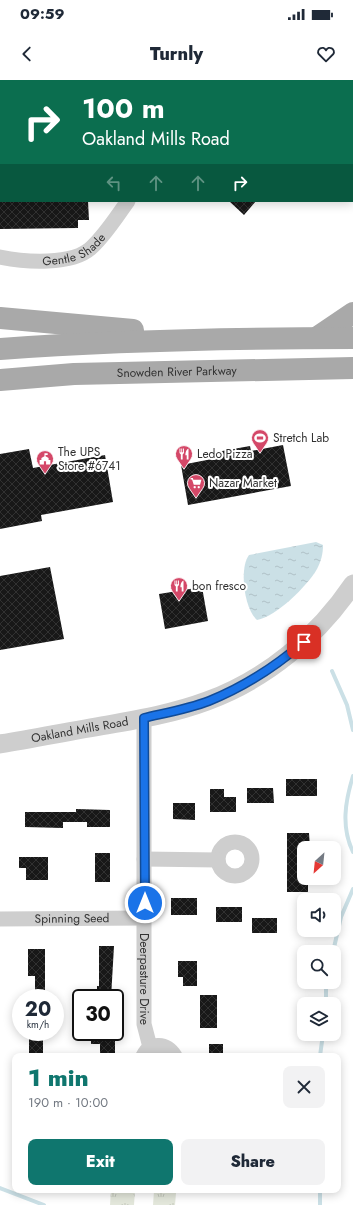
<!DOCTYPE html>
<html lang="en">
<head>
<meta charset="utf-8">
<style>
  :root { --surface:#fff; --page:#f2f2f3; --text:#1f2937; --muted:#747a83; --accent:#0f766e }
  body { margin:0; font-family:Jost,sans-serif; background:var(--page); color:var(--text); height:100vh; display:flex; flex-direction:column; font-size:15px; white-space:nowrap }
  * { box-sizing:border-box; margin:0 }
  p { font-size:13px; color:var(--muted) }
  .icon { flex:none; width:22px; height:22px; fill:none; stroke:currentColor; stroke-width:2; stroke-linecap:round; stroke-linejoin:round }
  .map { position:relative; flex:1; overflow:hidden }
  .drawer { position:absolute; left:12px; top:973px; width:329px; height:140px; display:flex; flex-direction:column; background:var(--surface); border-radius:8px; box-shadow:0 2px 10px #0003 }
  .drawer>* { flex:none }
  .guide { position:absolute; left:0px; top:0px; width:353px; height:122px; box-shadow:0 2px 10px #0003; background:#0b6e4f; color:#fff; overflow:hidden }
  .needle { width:26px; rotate:207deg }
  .buttons { position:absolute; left:297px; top:761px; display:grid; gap:8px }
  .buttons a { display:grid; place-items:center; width:44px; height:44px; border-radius:8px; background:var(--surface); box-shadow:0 2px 10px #0003; font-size:20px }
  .speed { position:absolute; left:12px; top:909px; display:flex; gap:8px; font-size:20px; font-weight:700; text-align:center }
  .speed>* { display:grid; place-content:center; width:52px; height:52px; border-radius:50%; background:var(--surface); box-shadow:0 2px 10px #0003; line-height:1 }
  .speed small { font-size:10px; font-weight:400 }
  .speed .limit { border:2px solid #111; border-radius:6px; background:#fff; color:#111 }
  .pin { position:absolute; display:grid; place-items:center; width:34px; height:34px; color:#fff; margin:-17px; border-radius:8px; box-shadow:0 2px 6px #0006 }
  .me { position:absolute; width:44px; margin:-22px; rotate:0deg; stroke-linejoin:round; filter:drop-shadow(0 0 3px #0008) }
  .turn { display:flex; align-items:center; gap:14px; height:84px; padding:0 16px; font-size:18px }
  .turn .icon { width:52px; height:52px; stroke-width:2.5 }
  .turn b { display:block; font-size:28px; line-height:34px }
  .lanes { display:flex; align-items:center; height:38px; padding:0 16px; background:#0003; justify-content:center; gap:20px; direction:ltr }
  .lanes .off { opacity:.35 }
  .round { display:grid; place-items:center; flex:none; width:42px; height:42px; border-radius:8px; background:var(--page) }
  .summary { display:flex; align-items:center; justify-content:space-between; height:68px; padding:0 16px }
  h1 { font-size:24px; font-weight:800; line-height:30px; color:var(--accent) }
  .primary-button { display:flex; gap:8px; margin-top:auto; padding:8px 16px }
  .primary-button a { flex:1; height:46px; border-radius:8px; background:var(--accent); color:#fff; font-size:16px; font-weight:800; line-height:46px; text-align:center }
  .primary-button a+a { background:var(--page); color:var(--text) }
  .status { display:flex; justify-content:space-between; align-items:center; height:28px; padding:0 20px; background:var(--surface); direction:ltr }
  .status svg { height:11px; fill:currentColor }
  header { display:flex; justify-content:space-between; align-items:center; height:52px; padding:0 16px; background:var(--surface); font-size:18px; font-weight:800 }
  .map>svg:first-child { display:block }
</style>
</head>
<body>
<div class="status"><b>09:59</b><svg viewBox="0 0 49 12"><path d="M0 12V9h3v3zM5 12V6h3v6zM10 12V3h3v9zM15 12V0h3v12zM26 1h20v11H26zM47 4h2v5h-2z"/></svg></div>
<header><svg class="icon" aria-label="back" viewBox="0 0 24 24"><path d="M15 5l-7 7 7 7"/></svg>Turnly<svg class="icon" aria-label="heart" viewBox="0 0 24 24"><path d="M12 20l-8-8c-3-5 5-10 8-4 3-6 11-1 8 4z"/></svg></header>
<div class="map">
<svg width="353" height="1125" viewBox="0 0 353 1125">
  <defs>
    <pattern id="park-tufts" width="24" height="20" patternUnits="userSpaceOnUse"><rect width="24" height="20" fill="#e3e7db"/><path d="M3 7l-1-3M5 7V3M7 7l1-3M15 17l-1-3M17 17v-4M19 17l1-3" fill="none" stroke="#c3c7bc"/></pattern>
    <pattern id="water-ripples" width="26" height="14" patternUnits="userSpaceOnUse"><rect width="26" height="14" fill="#cbe0e6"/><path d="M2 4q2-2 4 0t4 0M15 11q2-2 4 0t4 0" fill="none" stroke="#afc1c6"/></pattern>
    <pattern id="building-cross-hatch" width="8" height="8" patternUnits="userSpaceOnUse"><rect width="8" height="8" fill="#181818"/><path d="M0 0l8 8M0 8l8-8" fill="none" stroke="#313131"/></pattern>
  </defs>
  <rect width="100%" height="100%" fill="#fff"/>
  <path fill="url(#park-tufts)" d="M 111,1110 L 135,1110 L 134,1125 L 110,1125 Z
    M 154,1111 L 176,1113 L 175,1125 L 153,1125 Z"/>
  <path fill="url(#water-ripples)" d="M 316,462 L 323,465 C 323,474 321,481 317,489 C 308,505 276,537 257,540 C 244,529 239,488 249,475 Z"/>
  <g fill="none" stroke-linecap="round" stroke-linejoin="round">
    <path stroke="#cbe0e6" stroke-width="4" d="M 332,591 L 347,625 L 353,650
      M 353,696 C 345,722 341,747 353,772
      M 333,872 L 341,837 L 353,809
      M 326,924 L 326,902
      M 320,976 L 323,954
      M 0,1108 L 44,1125
      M 320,1125 L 320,1110"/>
  </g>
  <path fill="url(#building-cross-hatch)" d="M 0,121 L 88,121 L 89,140 L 78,140 L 78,148 L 0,149 Z
    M 229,121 L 256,121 L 244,135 Z
    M 283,365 L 291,406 L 188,425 L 181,385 L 212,379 L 211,373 L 250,366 L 251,371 Z
    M 29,369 L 33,388 L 105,375 L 113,422 L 41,435 L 42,441 L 0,449 L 0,374 Z
    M 50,487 L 64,559 L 0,570 L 0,496 Z
    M 202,507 L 208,541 L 165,549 L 159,514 Z
    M 286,699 L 317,699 L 317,716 L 286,716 Z
    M 247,708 L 273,708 L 274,723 L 247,723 Z
    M 210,709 L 224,709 L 224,717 L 236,717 L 236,732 L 210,732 Z
    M 173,723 L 195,723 L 195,740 L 173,739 Z
    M 76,729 L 110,730 L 110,747 L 87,747 L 87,742 L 63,742 L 63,748 L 25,747 L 25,732 L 76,732 Z
    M 287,753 L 309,753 L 310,768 L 304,768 L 304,798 L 308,798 L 308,812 L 287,812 Z
    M 95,773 L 110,773 L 110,802 L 95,802 Z
    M 19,777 L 48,777 L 48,800 L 26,800 L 26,788 L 19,788 Z
    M 171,818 L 197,818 L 197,835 L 171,835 Z
    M 216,827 L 242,827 L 242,842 L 216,842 Z
    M 252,838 L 277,838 L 277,853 L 252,853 Z
    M 99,866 L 114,866 L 111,918 L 97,918 L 97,906 L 99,906 Z
    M 28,869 L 45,869 L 45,918 L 35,918 L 35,896 L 28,896 Z
    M 178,881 L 197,881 L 197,906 L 183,906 L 183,897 L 178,897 Z
    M 200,915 L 217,915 L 217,948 L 200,948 Z
    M 29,952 L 43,952 L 43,976 L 29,976 Z
    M 91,952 L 115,952 L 115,975 L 100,975 L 100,964 L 91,964 Z
    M 209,964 L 223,964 L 223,976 L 209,976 Z"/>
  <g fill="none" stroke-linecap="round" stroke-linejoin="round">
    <g stroke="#cecece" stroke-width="15">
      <path d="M 194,1 L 195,0"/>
      <path id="s1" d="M 0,177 C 24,182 73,186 92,167 C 106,154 117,136 128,121"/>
      <path id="s2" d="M 144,638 L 144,944 L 150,967"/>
      <circle cx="235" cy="779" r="17"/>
      <path d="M 144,779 L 218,780"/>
      <path id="s3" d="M 0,839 L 145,838"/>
      <path d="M 143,976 C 150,961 167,963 175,976"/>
    </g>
    <path stroke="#cecece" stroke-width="19" id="s4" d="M 0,664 C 36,658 71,651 107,645 C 141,639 175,633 207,621 C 267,599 318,556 353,504"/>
    <g stroke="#a9a9a9" stroke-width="22">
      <path d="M 0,238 L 133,250"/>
      <path d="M 316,258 L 353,233"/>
      <path d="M 0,269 C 118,260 235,258 353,258"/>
      <path id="s5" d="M 0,300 L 74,294 L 353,288"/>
    </g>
  </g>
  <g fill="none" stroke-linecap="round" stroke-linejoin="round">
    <g stroke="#114b97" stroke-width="10">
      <path id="route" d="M 145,823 L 144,638 C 165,633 188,629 209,621 C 244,607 276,586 304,562"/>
    </g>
    <use href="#route" stroke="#1a73e8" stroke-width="7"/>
  </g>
  <defs>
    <g id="stadium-pin" transform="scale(0.9)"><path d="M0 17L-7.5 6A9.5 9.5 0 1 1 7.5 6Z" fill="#d44868" stroke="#fff"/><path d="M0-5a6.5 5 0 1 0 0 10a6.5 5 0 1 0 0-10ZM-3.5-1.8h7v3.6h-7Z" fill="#fff"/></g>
    <g id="restaurant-pin" transform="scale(0.9)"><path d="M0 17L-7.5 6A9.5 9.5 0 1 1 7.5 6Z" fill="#d44868" stroke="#fff"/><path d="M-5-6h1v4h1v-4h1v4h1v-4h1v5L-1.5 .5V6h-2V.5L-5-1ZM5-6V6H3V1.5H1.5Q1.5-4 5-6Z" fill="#fff"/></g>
    <g id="civic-pin" transform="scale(0.9)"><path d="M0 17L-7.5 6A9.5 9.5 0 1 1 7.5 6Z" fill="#d44868" stroke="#fff"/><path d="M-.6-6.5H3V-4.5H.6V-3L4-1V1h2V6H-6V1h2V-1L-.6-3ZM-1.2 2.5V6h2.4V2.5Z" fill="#fff"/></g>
    <g id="supermarket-pin" transform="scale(0.9)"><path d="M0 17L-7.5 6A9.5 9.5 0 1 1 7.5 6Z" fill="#d44868" stroke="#fff"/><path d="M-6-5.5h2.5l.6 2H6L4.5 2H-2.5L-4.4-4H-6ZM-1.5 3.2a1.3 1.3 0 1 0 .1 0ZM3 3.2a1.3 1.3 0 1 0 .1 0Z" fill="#fff"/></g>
  </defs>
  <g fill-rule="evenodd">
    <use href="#stadium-pin" x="260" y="358"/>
    <use href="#restaurant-pin" x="184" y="374"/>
    <use href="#civic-pin" x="45" y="379"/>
    <use href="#supermarket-pin" x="196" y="403"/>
    <use href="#restaurant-pin" x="179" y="506"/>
  </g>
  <g text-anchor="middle" stroke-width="4" stroke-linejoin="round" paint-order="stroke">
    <g font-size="12" fill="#313131" stroke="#fff">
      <text dy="4" stroke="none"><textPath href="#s1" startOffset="77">Gentle Shade</textPath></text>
      <text dy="4" stroke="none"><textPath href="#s5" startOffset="177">Snowden River Parkway</textPath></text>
      <text dy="4" stroke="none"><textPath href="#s4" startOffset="81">Oakland Mills Road</textPath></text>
      <text dy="4" stroke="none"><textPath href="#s3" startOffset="72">Spinning Seed</textPath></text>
      <text dy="4" stroke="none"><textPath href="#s2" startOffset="261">Deerpasture Drive</textPath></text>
    </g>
    <g font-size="12" fill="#313131" stroke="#fff" text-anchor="start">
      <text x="273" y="362">Stretch Lab</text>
      <text x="58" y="376">The UPS<tspan x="58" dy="14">Store #6741</tspan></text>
      <text x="197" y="378">Ledo Pizza</text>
      <text x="209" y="407">Nazar Market</text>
      <text x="192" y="510">bon fresco</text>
    </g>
  </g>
</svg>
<div class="buttons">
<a><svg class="needle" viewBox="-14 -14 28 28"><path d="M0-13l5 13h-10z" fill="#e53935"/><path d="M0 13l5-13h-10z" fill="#747a83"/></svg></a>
<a><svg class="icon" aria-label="sound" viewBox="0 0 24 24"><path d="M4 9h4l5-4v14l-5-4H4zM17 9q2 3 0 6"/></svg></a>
<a><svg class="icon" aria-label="search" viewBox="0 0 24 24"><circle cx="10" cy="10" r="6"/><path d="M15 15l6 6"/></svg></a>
<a><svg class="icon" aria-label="layers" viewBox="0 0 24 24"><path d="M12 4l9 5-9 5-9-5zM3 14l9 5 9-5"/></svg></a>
</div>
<div class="speed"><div>20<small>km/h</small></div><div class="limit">30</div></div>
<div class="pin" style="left:304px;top:562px;background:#d93025"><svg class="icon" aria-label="arrive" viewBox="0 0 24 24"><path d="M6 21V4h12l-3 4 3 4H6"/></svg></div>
<svg class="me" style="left:145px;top:823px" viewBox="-20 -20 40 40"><circle r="17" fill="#1a73e8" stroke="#fff" stroke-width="3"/><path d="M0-11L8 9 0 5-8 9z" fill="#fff"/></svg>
<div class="guide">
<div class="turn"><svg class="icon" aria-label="right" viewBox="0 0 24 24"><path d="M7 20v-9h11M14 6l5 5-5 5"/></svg><div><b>100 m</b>Oakland Mills Road</div></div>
<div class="lanes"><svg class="icon off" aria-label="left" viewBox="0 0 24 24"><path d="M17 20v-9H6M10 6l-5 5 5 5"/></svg><svg class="icon off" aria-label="ahead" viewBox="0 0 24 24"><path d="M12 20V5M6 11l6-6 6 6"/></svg><svg class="icon off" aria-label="ahead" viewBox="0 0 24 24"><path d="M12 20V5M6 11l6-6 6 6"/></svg><svg class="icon" aria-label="right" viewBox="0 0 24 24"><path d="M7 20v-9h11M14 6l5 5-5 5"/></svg></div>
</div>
<section class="drawer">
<div class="summary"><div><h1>1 min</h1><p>190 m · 10:00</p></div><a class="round"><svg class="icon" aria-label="close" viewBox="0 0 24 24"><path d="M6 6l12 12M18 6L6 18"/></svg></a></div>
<div class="primary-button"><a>Exit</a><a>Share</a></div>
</section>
</div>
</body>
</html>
